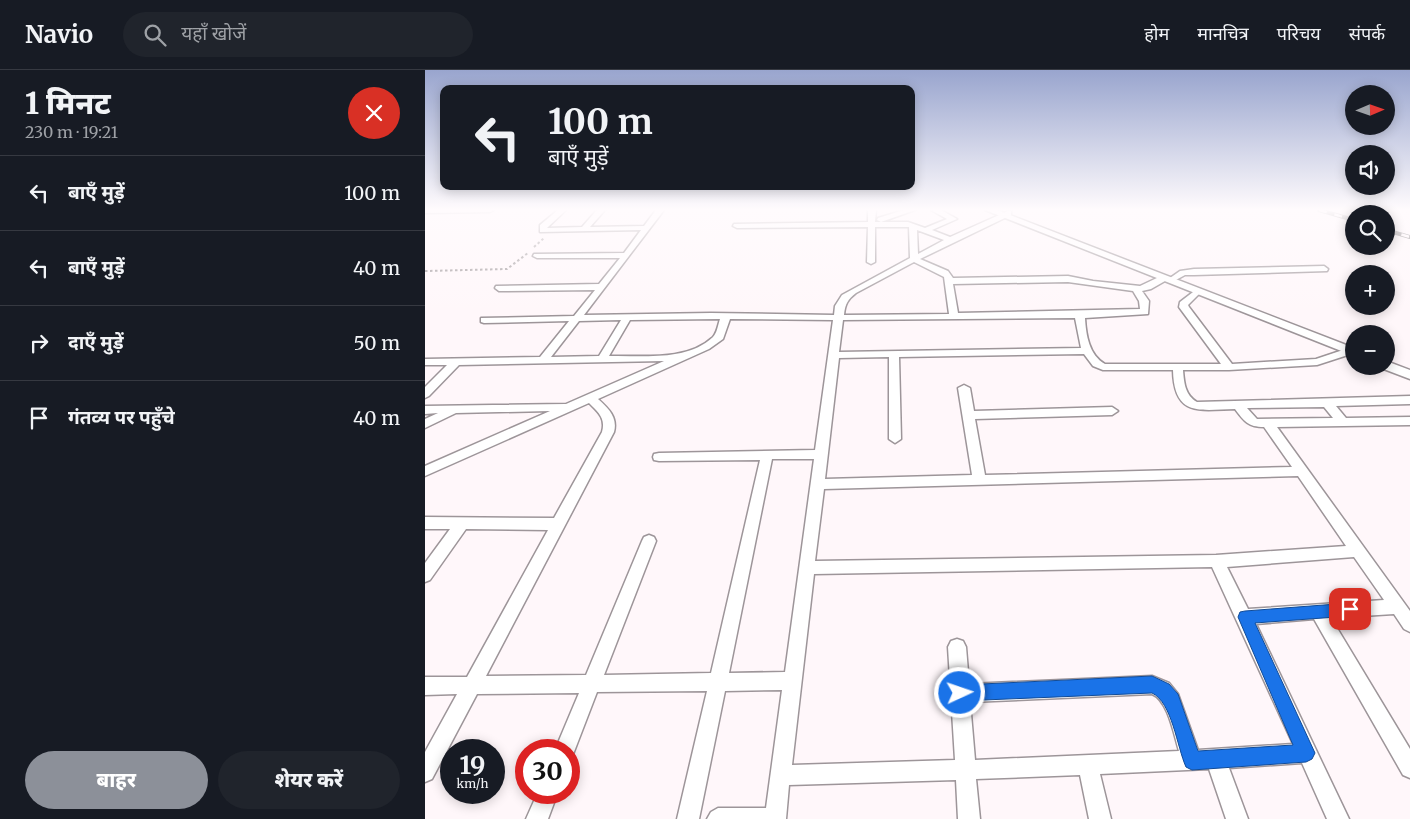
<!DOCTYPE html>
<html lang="hi">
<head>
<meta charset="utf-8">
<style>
  :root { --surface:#171b24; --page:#20242c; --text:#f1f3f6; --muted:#9ea1a6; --line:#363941; --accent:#8c9099 }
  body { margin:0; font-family:Merriweather,"Noto Sans Devanagari",serif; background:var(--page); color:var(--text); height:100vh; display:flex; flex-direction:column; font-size:19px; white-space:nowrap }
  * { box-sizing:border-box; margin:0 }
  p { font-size:16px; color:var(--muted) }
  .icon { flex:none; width:28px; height:28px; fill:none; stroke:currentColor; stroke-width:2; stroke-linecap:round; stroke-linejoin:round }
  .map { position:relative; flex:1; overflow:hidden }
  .details { display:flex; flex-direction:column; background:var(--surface); width:425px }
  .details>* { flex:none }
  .guide { position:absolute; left:15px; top:15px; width:475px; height:105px; border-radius:10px; box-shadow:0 2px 12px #0003; background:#171b24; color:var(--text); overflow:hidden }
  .needle { width:32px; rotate:88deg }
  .buttons { position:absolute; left:920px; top:15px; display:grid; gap:10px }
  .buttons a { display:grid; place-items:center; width:50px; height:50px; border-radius:50%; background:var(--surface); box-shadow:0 2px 12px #0003; font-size:25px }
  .speed { position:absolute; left:15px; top:669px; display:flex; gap:10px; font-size:25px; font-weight:700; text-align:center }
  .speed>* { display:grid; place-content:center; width:65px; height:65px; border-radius:50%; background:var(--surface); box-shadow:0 2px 12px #0003; line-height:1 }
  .speed small { font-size:12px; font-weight:400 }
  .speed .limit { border:8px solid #d22; background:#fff; color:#111 }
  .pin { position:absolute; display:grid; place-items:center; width:42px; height:42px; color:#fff; margin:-21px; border-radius:10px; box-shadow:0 2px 8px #0006 }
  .me { position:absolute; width:55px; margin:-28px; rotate:87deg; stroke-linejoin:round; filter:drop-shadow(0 0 4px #0008) }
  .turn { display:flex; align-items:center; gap:18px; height:105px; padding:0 25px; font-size:22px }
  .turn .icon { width:65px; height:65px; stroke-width:2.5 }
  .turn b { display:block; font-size:35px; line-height:42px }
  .round { display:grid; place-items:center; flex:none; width:52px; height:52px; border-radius:26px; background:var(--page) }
  .head { display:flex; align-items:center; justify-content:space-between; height:85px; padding:0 25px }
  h1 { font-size:30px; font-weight:800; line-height:38px }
  .primary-button { display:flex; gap:10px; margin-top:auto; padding:10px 25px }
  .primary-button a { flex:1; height:58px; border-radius:30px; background:var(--accent); color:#fff; font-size:20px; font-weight:800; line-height:58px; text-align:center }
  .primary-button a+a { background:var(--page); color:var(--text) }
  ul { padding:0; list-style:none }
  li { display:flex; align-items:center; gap:15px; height:75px; padding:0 25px; border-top:1px solid var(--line) }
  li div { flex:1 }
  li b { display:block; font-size:19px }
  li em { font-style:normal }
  header { display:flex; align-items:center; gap:30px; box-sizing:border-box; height:70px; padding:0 25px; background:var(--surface); border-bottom:1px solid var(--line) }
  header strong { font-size:24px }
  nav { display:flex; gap:28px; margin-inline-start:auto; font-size:18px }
  .search { width:350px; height:45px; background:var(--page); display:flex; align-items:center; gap:12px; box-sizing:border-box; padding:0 18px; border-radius:28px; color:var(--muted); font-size:19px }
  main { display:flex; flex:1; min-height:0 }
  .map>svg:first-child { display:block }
</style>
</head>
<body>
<header>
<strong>Navio</strong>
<div class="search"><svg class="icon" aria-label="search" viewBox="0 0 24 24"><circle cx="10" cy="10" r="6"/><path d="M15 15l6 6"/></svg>यहाँ खोजें</div>
<nav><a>होम</a><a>मानचित्र</a><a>परिचय</a><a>संपर्क</a></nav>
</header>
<main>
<section class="details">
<div class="head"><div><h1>1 मिनट</h1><p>230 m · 19:21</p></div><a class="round" style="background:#d93025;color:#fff"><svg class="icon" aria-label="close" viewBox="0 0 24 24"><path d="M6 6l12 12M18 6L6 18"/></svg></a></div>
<ul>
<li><svg class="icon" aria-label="left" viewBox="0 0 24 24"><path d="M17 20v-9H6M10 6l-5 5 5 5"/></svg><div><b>बाएँ मुड़ें</b></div><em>100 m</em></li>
<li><svg class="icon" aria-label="left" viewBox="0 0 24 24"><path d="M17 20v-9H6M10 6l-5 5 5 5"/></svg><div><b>बाएँ मुड़ें</b></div><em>40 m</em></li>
<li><svg class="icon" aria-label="right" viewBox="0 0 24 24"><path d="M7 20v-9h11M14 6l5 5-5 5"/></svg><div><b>दाएँ मुड़ें</b></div><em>50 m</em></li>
<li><svg class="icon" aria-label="arrive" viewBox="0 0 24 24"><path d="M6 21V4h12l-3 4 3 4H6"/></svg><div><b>गंतव्य पर पहुँचे</b></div><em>40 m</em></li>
</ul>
<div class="primary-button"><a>बाहर</a><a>शेयर करें</a></div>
</section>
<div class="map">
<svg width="985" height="749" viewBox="0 0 985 749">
  <rect width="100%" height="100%" fill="#fff7fa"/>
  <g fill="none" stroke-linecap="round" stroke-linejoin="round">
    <g stroke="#9d9599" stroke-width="3">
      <path id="minor" d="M 0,140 L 69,140 L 65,142 L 0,143 Z
        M 133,140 L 141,140 L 122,158 L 157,157 L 172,140 L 180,140 L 165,157 L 219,156 L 231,140 L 239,140 L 159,245 L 286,243 L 409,245 L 410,236 L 417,225 L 485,188 L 484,157 L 450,157 L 450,192 L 446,194 L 442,192 L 443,157 L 312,158 L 308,156 L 309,154 L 443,152 L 443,140 L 451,140 L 450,152 L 456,152 L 452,150 L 453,148 L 479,140 L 490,140 L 456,152 L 483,152 L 500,158 L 522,149 L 506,140 L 516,140 L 532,149 L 507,160 L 525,167 L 583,141 L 586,141 L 586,145 L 495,189 L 523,201 L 528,208 L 643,206 L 668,211 L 715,216 L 734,207 L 740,207 L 740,211 L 726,219 L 717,221 L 724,231 L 723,244 L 660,248 C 661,265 664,285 680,294 L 796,294 L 754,237 L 755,232 L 772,219 L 776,222 L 763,235 L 764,237 L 807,294 L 891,289 L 921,279 L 929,279 L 929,283 L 892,295 L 804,300 L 758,300 C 759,313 760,325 772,332 L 985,326 L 985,334 L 911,336 L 921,348 L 985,347 L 985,355 L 852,357 L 985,541 L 985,562 L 979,559 L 969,544 L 906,548 L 985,679 L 985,708 L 978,705 L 889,549 L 831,554 L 924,749 L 902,749 L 877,693 L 804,698 L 823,749 L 801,749 L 784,699 L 675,704 L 686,749 L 664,749 L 655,705 L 551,709 L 555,749 L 533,749 L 531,710 L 364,715 L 361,749 L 282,749 L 286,742 L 293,738 L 341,738 L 357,620 L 300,621 L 274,749 L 252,749 L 282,621 L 172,622 L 147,687 L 144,688 L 144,680 L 130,680 L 154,623 L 52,624 L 7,709 L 0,712 L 0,682 L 32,624 L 0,625 L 0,607 L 42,607 L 123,460 L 41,459 L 5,510 L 0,512 L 0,493 L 25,459 L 0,459 L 0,447 L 129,448 L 177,362 C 181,348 173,342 164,333 L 0,406 L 0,396 L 125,341 L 31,343 L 0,358 L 0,349 L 13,343 L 0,344 L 0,336 L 141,334 L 239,291 L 34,295 L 4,326 L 0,328 L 0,317 L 22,295 L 0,295 L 0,289 L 115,287 L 144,251 L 59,253 L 56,252 L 56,248 L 149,246 L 170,220 L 74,221 L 70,218 L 71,216 L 174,214 L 195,188 L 112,188 L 108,186 L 109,184 L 199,183 L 216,160 L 115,162 L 115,155 ZM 492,160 L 519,170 L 493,184 ZM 489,192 L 519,207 L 524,244 L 419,245 C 420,234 423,229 431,223 ZM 643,212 L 708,221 L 714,231 L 715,239 L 533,243 L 528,214 ZM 650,248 L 656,278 L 414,282 L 418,250 ZM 295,249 C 293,255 292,263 288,267 C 261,292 218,285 184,286 L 205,250 ZM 305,249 L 408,250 L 390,380 L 234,383 L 229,384 L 228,387 L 229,390 L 234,391 L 335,390 L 286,603 L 179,605 L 231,471 L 229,467 L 224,465 L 219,467 L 217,471 L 161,605 L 61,606 L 189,362 C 193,347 183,338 173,329 L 284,279 L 298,269 ZM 196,250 L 174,286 L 126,287 L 154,251 ZM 659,284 L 668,296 L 678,300 L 748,300 C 749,347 774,340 810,339 C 819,351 823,357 839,357 L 867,397 L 560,405 L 550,349 L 687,345 L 693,341 L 687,337 L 549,341 L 545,318 L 539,315 L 533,318 L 547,405 L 400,409 L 414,288 L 464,287 L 464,369 L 470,373 L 476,369 L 474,287 ZM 899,337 L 908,348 L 832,349 L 822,338 ZM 347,389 L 389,389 L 360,602 L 304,603 ZM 873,406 L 921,476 L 791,485 L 390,491 L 399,419 ZM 929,487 L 959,530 L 823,539 L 802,497 ZM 787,497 L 868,674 L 773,680 L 753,624 L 744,613 L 727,606 L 544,614 L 541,577 L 538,571 L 532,569 L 526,571 L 523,577 L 530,690 L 367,695 L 389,504 ZM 727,624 C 743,630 749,665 754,681 L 550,690 L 545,632 Z
        M 899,196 L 903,199 L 902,201 L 769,205 L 760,205 L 749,211 L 745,208 L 755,201 L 769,199 Z
        M 113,722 L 133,722 L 123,749 L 101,749 Z"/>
    </g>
    <g stroke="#9d9599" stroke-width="3">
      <path id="tertiary" d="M 560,140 L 572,140 L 929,278 L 929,286 Z
        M 961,291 L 985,300 L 985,309 L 956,298 L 955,296 L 961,296 Z"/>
    </g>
    <path stroke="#9e989a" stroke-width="2" stroke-dasharray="2.5 2.5" stroke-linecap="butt" d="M 109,177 L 119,168
      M 0,201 L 82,199 L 103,183"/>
    <use href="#minor" fill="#fff" fill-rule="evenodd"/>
    <use href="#tertiary" fill="#fff" fill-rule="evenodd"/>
    <g stroke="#545051" stroke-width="4">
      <path id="rail" d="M 894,140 L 929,150
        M 961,160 L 985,167"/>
    </g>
    <use href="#rail" stroke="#fff7fa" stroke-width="2.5" stroke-dasharray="8" stroke-linecap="butt"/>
  </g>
  <linearGradient id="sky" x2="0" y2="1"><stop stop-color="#99a5ce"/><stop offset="0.57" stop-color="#fffbfd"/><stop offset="1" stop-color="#fffbfd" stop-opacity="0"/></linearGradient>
  <rect width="985" height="245" fill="url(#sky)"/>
  <path fill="#1a73e8" stroke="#114b97" d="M 925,533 L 930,535 L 932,539 L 930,544 L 925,546 L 830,553 L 890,683 L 887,689 L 881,692 L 767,700 L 761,697 C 752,677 747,632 727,623 L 535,631 L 529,629 L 527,623 L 529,617 L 535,615 L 727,606 L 744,614 L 753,624 L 773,681 L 868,675 L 813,547 L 815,542 L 820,541 Z"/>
</svg>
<div class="buttons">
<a><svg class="needle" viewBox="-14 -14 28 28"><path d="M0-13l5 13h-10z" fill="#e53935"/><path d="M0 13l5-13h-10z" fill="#9ea1a6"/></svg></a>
<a><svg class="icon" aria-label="sound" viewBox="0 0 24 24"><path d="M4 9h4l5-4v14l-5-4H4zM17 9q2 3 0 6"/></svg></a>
<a><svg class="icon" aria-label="search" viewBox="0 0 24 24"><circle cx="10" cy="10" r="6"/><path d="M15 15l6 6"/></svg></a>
<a>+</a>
<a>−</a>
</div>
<div class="speed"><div>19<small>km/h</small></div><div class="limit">30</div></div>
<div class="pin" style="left:925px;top:539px;background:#d93025"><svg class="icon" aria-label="arrive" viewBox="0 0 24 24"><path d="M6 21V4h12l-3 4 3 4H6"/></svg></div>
<svg class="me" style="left:535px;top:623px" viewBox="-20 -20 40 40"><circle r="17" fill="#1a73e8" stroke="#fff" stroke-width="3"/><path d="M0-11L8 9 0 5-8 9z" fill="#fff"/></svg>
<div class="guide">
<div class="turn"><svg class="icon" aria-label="left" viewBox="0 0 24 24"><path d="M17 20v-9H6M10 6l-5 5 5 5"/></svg><div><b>100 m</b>बाएँ मुड़ें</div></div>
</div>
</div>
</main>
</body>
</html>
